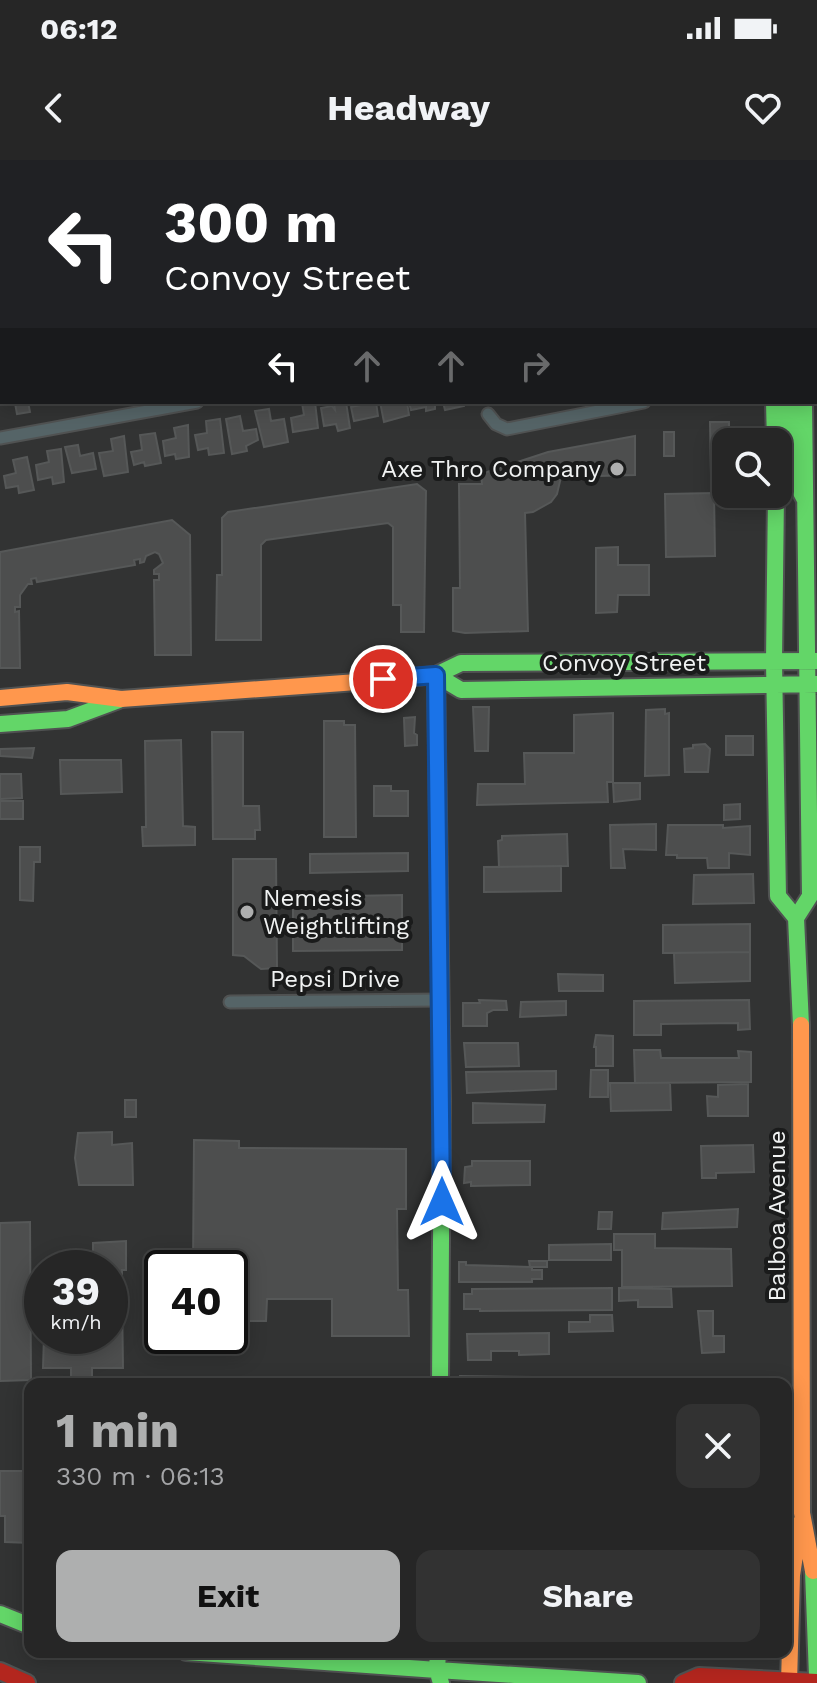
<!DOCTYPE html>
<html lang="en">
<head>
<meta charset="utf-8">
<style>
  :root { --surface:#262626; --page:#323232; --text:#f1f3f6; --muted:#a4a5a7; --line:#424343; --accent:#aeafaf }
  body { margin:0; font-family:"Work Sans",sans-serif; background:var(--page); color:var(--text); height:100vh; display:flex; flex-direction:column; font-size:30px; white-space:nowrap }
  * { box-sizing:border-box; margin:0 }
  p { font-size:26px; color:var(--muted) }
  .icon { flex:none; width:44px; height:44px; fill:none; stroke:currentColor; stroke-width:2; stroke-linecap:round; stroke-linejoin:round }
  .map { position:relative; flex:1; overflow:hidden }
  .side { position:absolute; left:24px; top:1218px; width:768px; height:280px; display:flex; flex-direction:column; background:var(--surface); border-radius:16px; box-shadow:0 4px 20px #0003,0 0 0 2px var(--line) }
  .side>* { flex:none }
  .guide { position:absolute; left:0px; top:0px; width:818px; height:244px; box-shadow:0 4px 20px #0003,0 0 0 2px var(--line); background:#202124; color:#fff; overflow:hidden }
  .buttons { position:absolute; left:712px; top:268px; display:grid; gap:16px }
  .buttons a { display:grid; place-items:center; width:80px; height:80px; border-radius:16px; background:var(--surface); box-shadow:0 4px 20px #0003,0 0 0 2px var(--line); font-size:40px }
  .speed { position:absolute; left:24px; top:1090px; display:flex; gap:16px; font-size:40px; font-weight:700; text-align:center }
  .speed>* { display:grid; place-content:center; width:104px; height:104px; border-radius:50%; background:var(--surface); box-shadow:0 4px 20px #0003,0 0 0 2px var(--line); line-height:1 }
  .speed small { font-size:20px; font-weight:400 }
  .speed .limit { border:4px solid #111; border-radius:12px; background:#fff; color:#111 }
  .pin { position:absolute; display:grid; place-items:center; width:68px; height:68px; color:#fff; margin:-34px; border:4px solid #fff; border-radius:50%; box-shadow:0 2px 8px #0007 }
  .me { position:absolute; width:88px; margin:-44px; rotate:0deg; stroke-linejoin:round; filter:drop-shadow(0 0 6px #0008) }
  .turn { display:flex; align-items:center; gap:28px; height:168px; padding:0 32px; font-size:36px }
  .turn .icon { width:104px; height:104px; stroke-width:2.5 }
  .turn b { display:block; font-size:56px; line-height:68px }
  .lanes { display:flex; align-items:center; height:76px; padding:0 32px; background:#0003; justify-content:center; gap:40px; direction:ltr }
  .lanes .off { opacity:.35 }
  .round { display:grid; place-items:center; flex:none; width:84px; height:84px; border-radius:16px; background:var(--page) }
  .head { display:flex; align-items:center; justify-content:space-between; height:136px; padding:0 32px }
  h1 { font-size:48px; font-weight:700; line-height:60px; color:var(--accent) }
  .primary-button { display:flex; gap:16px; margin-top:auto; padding:16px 32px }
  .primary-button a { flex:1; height:92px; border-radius:16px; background:var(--accent); color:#111; font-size:32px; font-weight:700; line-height:92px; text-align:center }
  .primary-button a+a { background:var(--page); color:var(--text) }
  .status { display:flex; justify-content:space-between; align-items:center; height:56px; padding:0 40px; background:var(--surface); direction:ltr }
  .status svg { height:22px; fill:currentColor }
  header { display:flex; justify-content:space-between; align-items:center; height:104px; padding:0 32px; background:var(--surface); font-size:36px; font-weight:700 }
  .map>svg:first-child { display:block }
</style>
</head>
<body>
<div class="status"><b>06:12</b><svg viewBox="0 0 49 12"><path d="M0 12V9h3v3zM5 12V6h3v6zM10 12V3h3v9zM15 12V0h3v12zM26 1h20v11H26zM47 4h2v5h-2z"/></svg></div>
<header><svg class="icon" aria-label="back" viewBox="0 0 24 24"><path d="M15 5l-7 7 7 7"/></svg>Headway<svg class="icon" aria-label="heart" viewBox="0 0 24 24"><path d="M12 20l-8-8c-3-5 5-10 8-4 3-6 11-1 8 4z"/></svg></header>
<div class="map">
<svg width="817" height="1523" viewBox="0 0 817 1523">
  <rect width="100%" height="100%" fill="#323333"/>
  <path fill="#4d4e4e" stroke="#565858" stroke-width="2" d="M 505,0 L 641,0 L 641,2 L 505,2 Z
    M 0,230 L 2,230 L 2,242 L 28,242 L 30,252 L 17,254 L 15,243 L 0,245 Z
    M 315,242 L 318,268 L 293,272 L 291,258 L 304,255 L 302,243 Z
    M 334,242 L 346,242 L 350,268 L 338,271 L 336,264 L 324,266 L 321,248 L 332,246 L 335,250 Z
    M 364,242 L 376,242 L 378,256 L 354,261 L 351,247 L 361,245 Z
    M 380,242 L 407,242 L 409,255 L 384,262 Z
    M 409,242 L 435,242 L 435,249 L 426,251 L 426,247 L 411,250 Z
    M 443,242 L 464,242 L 464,246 L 445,250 Z
    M 269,249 L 271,261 L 284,259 L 288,282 L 264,287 L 255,251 Z
    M 240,256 L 243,271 L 256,269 L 258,280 L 246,286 L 247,291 L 232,294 L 226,259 Z
    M 220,259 L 224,293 L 209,295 L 208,288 L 198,290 L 195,275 L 207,273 L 206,261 Z
    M 710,262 L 729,262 L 729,282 L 726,282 L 726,316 L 711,317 Z
    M 188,265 L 189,297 L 176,299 L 175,294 L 165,296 L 163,281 L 176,278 L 174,268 Z
    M 664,272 L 674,272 L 674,296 L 664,296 Z
    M 155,273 L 161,303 L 145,306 L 144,302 L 134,305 L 131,292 L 142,290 L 140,275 Z
    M 124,276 L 128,312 L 104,316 L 99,293 L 113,291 L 111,279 Z
    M 635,276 L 635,315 L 561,317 L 557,334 L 551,342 L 533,352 L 525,353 L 528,471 L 465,473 L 453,471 L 453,428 L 460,428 L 459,324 L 482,324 L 481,314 L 548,292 Z
    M 78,285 L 80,296 L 93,293 L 96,309 L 72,313 L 65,287 Z
    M 61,289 L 64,322 L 53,324 L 52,317 L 38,320 L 36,305 L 49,302 L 47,291 Z
    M 27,297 L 34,330 L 19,333 L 18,326 L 6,328 L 4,316 L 16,313 L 13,300 Z
    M 417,324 L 426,331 L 424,472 L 401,472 L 401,445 L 393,445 L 393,367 L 388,363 L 266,380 L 261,385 L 261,480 L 216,480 L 217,415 L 222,415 L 222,358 L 228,352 Z
    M 714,333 L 715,396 L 666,397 L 665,334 Z
    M 172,360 L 190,375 L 191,495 L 155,495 L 154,420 L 159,420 L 159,414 L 154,414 L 154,410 L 163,403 L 159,394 L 155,392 L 146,396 L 144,402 L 140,403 L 140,399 L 134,400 L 135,405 L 37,422 L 36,418 L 31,419 L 32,424 L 28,424 L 20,435 L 20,447 L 15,447 L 15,452 L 19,451 L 20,508 L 0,508 L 0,392 Z
    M 618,387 L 618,405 L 649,405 L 649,435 L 618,435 L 617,452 L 596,453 L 596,388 Z
    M 473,547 L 489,547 L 488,591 L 475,591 Z
    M 665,549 L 665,554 L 669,553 L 669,615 L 645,616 L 646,550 Z
    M 613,553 L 613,622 L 607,622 L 608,642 L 477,645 L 478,624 L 525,624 L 524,593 L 574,593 L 574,555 Z
    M 415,557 L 414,573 L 417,575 L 417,585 L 405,586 L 404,558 Z
    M 324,561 L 344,561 L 344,565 L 355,565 L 356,677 L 324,677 Z
    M 212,572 L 243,572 L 243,646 L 259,646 L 260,670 L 255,670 L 255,679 L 213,679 Z
    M 726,576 L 753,576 L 753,595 L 726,595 Z
    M 181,580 L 183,666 L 195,667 L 195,685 L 143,686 L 142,667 L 146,667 L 145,581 Z
    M 705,584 L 710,589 L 708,612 L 685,612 L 684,589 L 693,588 L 693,585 Z
    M 34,588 L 32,598 L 0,596 L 0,589 Z
    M 60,600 L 121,600 L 122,632 L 61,634 Z
    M 0,614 L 21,614 L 22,638 L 0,639 Z
    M 613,623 L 640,623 L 640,639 L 614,642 Z
    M 374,626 L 391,626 L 391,631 L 408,631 L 408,656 L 374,656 Z
    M 0,641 L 23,641 L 23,659 L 0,659 Z
    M 740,644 L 740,659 L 724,660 L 724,645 Z
    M 656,664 L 656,690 L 623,689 L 625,708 L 611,708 L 610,665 Z
    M 668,665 L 723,665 L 723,668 L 750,666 L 750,695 L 729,693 L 729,708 L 708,708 L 707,698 L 677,698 L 677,695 L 666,695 Z
    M 567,674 L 568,706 L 499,707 L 498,681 L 502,680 L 502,676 Z
    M 20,687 L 40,687 L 40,702 L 34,702 L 33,741 L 20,740 Z
    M 408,693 L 408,711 L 310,713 L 310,694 Z
    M 233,699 L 276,699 L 277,808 L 261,809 L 244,796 L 233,795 Z
    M 561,706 L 561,731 L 484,732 L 484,707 Z
    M 753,714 L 754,743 L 693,744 L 694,715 Z
    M 402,735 L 402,790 L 293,791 L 293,737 Z
    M 750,764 L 750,792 L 663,793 L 663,765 Z
    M 750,792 L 750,821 L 675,823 L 674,793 Z
    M 558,814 L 603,815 L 603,831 L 559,831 Z
    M 479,840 L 506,841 L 507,850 L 493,850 L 487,853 L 487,866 L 463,866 L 463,843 L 480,843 Z
    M 749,840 L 750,869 L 738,870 L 738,863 L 661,864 L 661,875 L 634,875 L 634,841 Z
    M 566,841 L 566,855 L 520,857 L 521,842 Z
    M 596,875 L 613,876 L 613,906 L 596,906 L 596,887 L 594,887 Z
    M 464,883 L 518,883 L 519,906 L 466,907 Z
    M 634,890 L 660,890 L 661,898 L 739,898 L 738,891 L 751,892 L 751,922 L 635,923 Z
    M 591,910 L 608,910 L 608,937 L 590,937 Z
    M 556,911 L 556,929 L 467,933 L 466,912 Z
    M 610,923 L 670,923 L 671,950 L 611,951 Z
    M 748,924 L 748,956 L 708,956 L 707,936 L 718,937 L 718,925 Z
    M 125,940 L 136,940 L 136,957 L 125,957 Z
    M 473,943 L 545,945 L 544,962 L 473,963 Z
    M 112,972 L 112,985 L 132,983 L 133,1025 L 79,1025 L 75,998 L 78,973 Z
    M 194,980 L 239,981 L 239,988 L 406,989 L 406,1049 L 397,1049 L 398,1130 L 408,1130 L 409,1176 L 332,1176 L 332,1139 L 267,1139 L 266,1161 L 230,1161 L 230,1108 L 193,1108 Z
    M 753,985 L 754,1012 L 716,1013 L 716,1018 L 702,1018 L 701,986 Z
    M 472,1001 L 530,1001 L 530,1025 L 471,1026 L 471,1022 L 464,1023 L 465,1007 L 472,1006 Z
    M 738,1049 L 737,1067 L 662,1069 L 663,1053 Z
    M 599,1052 L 612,1052 L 611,1069 L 598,1069 Z
    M 30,1062 L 31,1220 L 0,1221 L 0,1063 Z
    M 614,1074 L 655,1074 L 655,1088 L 731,1089 L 732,1126 L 622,1127 L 622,1090 L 614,1090 Z
    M 126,1081 L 126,1110 L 122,1110 L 122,1136 L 110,1136 L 110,1108 L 93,1108 L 93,1083 Z
    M 611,1084 L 611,1100 L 549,1100 L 549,1085 Z
    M 529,1101 L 547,1101 L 547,1107 L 532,1107 L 532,1110 L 542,1110 L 542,1119 L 532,1119 L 532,1122 L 459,1122 L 459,1102 L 466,1102 L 466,1105 L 530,1107 Z
    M 612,1128 L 612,1150 L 480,1151 L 480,1149 L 464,1149 L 464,1134 L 472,1134 L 472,1129 Z
    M 619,1128 L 671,1129 L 672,1147 L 638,1147 L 638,1140 L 619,1141 Z
    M 110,1136 L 122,1136 L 123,1208 L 92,1208 L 92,1221 L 71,1220 L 71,1208 L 43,1208 L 44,1176 L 110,1176 Z
    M 698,1151 L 713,1151 L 713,1176 L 724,1176 L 724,1192 L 702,1193 Z
    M 590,1155 L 612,1155 L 613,1171 L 569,1172 L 569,1162 L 590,1162 Z
    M 549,1173 L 549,1194 L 519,1195 L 519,1191 L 491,1191 L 491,1200 L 468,1200 L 467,1174 Z
    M 460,1216 L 533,1217 L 533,1224 L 460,1224 Z
    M 0,1311 L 30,1311 L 30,1383 L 5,1382 L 5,1356 L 0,1356 Z"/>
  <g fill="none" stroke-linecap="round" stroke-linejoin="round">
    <g stroke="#505252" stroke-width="15">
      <path id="street" d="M 483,0 L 483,2
        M 0,142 L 2,142
        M 488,254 L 496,264 L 507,269 L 644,242
        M 0,278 L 197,242
        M 230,842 L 441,840"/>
    </g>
    <g stroke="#505252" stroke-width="20">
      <path id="fast" d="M 773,0 L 773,2
        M 802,0 L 802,2
        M 816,211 L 817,210
        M 774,242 L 775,282
        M 789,242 L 792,315 L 804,338
        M 776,334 L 774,501 L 778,736 L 796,758
        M 436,515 L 442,939 L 440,1224
        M 436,515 L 461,530 L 817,524
        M 371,521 L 436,515 L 461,503 L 817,501
        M 0,564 L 68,559 L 119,540
        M 801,865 L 796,758 L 810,736 L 804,242
        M 813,1411 L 817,1516
        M 0,1454 L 30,1466
        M 186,1492 L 437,1510 L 438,1492
        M 437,1510 L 638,1523
        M 437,1510 L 441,1523"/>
    </g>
    <g stroke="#505252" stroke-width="20">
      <path id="slow" d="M 0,538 L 67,532 L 121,539 L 371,521
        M 801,865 L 802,1353 L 813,1411
        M 789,1523 L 792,1415 L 800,1363"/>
    </g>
    <g stroke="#505252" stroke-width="20">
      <path id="jam" d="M 0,1511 L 27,1523
        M 683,1523 L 699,1516 L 817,1522"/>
    </g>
    <use href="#street" stroke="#556467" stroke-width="11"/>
    <use href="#fast" stroke="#63d668" stroke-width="16"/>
    <use href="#slow" stroke="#ff974d" stroke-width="16"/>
    <use href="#jam" stroke="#b3261e" stroke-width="16"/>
  </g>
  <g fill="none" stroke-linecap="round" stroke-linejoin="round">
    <g stroke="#114b97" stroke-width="20">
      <path id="route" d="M 383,519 L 436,515 L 442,1042"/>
    </g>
    <use href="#route" stroke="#1a73e8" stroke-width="14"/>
  </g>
  <g fill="#aeafaf" stroke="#1a1b1b" stroke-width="3">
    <circle cx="617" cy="309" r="8"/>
    <circle cx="247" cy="752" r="8"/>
  </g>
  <g text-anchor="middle" stroke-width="8" stroke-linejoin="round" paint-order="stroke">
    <g font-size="24" fill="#f0f2f2" stroke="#1a1b1b" text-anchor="end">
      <text x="601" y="317">Axe Thro Company</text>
      <text x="263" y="746" text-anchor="start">Nemesis<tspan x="263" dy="28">Weightlifting</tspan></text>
    </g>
    <g font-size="24" fill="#f0f2f2" stroke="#1a1b1b">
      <text x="624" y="511">Convoy Street</text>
      <text x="335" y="827">Pepsi Drive</text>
      <text transform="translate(777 1056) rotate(-90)" y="8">Balboa Avenue</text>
    </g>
  </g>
</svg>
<div class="buttons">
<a><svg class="icon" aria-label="search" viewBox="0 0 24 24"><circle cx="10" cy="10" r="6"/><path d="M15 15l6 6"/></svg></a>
</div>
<div class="speed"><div>39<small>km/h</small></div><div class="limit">40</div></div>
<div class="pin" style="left:383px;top:519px;background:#d93025"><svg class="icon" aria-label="arrive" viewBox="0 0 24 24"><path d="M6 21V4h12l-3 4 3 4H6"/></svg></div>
<svg class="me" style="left:442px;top:1042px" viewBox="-20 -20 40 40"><path d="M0-17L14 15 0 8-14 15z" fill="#1a73e8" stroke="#fff" stroke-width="4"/></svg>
<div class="guide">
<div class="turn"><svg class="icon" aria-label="left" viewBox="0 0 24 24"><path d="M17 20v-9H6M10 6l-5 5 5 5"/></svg><div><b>300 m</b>Convoy Street</div></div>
<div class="lanes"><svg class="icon" aria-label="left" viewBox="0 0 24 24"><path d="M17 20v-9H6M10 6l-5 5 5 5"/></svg><svg class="icon off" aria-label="ahead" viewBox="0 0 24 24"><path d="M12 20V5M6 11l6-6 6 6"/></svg><svg class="icon off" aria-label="ahead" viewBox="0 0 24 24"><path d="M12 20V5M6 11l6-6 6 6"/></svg><svg class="icon off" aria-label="right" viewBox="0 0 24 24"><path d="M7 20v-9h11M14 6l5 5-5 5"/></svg></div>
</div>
<section class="side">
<div class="head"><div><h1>1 min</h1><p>330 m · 06:13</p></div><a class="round"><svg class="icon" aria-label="close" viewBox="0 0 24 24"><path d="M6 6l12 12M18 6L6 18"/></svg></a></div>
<div class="primary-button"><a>Exit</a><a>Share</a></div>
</section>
</div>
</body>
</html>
